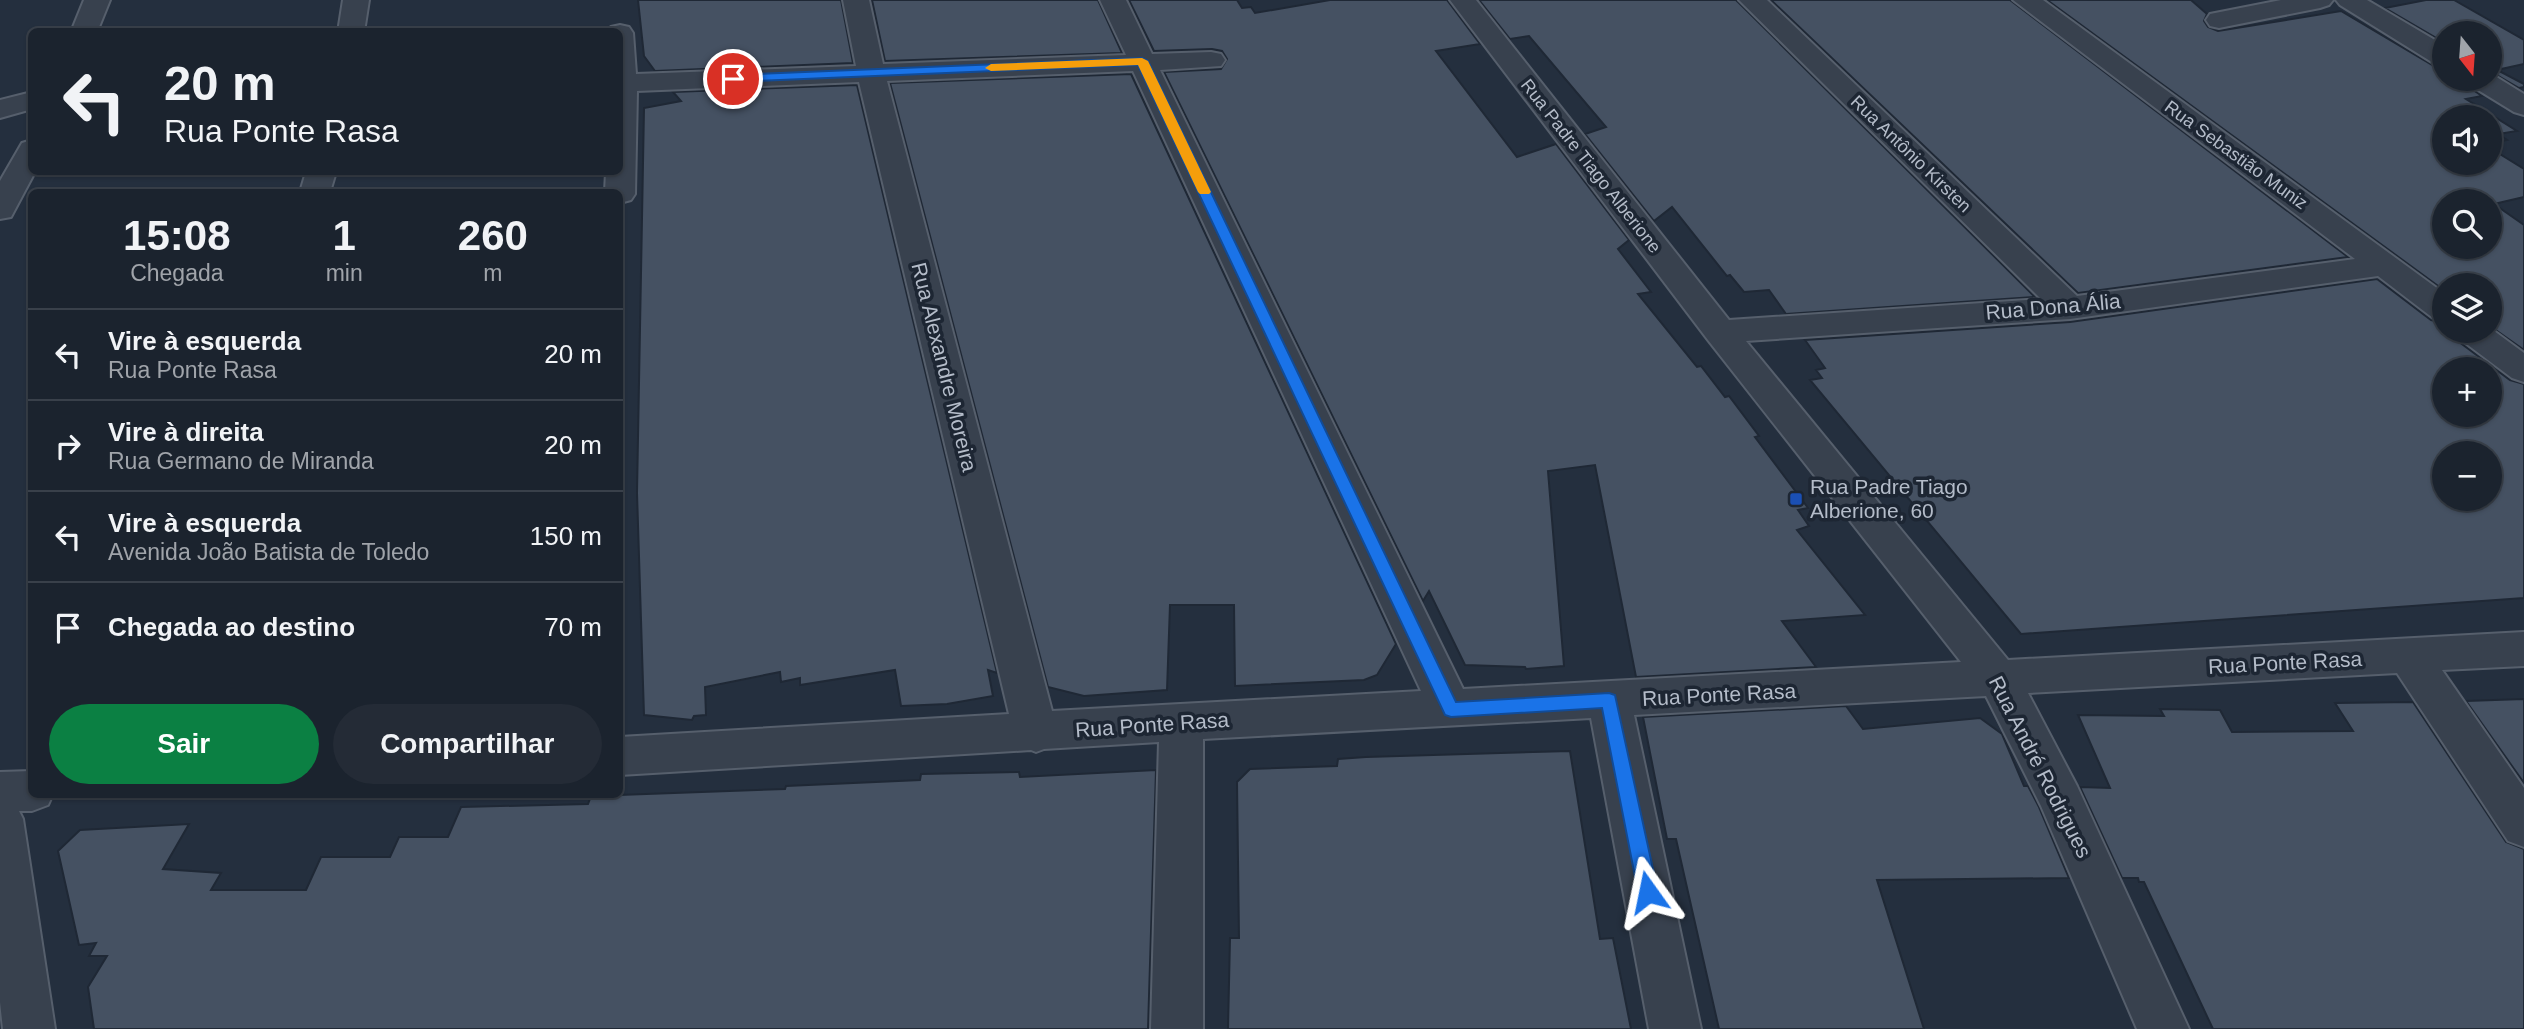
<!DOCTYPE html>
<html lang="pt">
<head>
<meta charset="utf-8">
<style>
  :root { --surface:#1b232e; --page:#242b36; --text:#f1f3f6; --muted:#a0a4aa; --line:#39404a; --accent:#0b8043 }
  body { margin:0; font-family:Arial,sans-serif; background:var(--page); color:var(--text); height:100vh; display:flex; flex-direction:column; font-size:26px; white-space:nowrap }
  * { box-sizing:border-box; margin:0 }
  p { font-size:23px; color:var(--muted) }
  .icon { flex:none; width:38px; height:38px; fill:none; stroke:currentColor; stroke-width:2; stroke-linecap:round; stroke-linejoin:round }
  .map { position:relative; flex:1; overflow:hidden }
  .panel { position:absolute; left:28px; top:189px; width:595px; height:609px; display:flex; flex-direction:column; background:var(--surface); border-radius:10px; box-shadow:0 2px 5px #0004,0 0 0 2px var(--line) }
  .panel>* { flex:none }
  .guide { position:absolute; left:28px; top:28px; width:595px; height:147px; border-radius:10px; box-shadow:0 2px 5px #0004,0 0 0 2px var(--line); background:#1b232e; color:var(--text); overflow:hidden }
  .needle { width:46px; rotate:163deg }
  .controls { position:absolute; left:2432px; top:21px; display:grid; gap:14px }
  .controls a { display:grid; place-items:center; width:70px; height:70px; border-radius:50%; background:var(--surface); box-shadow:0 2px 5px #0004,0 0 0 2px var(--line); font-size:35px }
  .pin { position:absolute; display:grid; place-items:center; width:60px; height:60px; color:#fff; margin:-30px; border:4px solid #fff; border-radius:50%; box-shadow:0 2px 7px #0007 }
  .me { position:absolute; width:77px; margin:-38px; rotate:348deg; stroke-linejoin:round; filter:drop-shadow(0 0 5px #0008) }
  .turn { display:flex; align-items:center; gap:24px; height:147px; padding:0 21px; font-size:32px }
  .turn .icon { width:91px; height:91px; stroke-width:2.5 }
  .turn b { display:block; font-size:49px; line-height:60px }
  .eta { display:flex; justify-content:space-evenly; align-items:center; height:119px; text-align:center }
  .eta b { font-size:42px; font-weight:700; line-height:49px }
  .action { display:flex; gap:14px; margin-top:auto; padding:14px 21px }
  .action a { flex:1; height:80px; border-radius:42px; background:var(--accent); color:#fff; font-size:28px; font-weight:700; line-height:80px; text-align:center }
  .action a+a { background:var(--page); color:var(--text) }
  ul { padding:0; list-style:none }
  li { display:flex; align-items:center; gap:21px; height:91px; padding:0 21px; border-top:2px solid var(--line) }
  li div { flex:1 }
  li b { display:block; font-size:26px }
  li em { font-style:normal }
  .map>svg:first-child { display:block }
</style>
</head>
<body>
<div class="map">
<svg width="2524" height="1029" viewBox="0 0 2524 1029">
  <rect width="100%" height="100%" fill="#242f3e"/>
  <path fill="#455162" stroke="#1f2835" stroke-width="2" fill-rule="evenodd" d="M 638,0 L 841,0 L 853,63 L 655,71 L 644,56 Z
    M 872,0 L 1098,0 L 1122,53 L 885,61 Z
    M 1129,0 L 1237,0 L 1242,8 L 1251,7 L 1255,13 L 1330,0 L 1447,0 L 1480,44 L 1436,51 L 1517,157 L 1556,144 L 1629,240 L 1618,249 L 1651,292 L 1638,294 L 1697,367 L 1701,366 L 1725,397 L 1729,396 L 1759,436 L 1755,437 L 1808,508 L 1798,510 L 1809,526 L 1797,530 L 1865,615 L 1782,621 L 1816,667 L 1636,677 L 1595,465 L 1548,471 L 1564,666 L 1526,669 L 1525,667 L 1465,665 L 1429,591 L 1423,601 L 1164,72 L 1221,69 L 1227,59 L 1222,51 L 1212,49 L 1154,51 Z
    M 1479,0 L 1736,0 L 2035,297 L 1786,314 L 1769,290 L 1744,292 L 1730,275 L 1727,276 L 1672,207 L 1654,221 L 1585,134 L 1606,127 L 1529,36 L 1510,39 Z
    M 1771,0 L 2010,0 L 2348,257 L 2078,293 Z
    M 2047,0 L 2191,0 L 2207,14 L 2204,21 L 2208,27 L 2218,31 L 2341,11 L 2434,66 L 2445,69 L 2445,79 L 2463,79 L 2469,87 L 2482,96 L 2466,99 L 2517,131 L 2498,134 L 2507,140 L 2490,143 L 2490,117 L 2445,117 L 2445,163 L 2490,163 L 2490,148 L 2524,169 L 2524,197 L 2494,204 L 2524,225 L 2524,350 L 2490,326 L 2490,285 L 2445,285 L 2445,291 ZM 2445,201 L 2490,201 L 2490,247 L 2445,247 Z
    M 2426,0 L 2454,0 L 2524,40 L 2524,64 L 2497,70 L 2524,84 L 2524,87 L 2519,88 L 2490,71 L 2490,33 L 2445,33 L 2445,43 L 2385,8 Z
    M 1131,74 L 1396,644 L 1377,675 L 1364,680 L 1235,686 L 1234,605 L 1170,605 L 1167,690 L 1084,696 L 1048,687 L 890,83 Z
    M 857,85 L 997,673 L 988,670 L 993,696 L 947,704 L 901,706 L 895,670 L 800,685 L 800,678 L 781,682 L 780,672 L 705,687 L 706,715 L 694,716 L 692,720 L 644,715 L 637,493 L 644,108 L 681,101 L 673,92 Z
    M 2377,279 L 2431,320 L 2445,323 L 2445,331 L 2452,331 L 2458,341 L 2510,380 L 2524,384 L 2524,598 L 2021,634 L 1810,380 L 1822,378 L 1816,370 L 1825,368 L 1805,340 L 2070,322 ZM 2445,369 L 2490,369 L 2490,415 L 2445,415 ZM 2445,453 L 2490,453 L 2490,499 L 2445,499 Z
    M 2524,699 L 2524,783 L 2466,701 Z
    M 2413,702 L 2506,842 L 2524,849 L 2524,1029 L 2213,1029 L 2144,882 L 2139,882 L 2138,878 L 2122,878 L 2080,787 L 2110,788 L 2078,715 L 2164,716 L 2160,709 L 2220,710 L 2232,732 L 2353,731 L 2335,703 Z
    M 1846,706 L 1863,729 L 1980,718 L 2002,734 L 2024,786 L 2028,786 L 2039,807 L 2069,878 L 1877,880 L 1924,1029 L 1719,1029 L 1676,839 L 1667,839 L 1643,717 Z
    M 1570,751 L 1600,939 L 1613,938 L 1631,1029 L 1228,1029 L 1230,938 L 1239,938 L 1237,782 L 1250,769 L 1337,766 L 1338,759 L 1366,757 Z
    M 1156,770 L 1148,1029 L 94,1029 L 88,987 L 107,956 L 89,956 L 96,943 L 79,945 L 58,851 L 80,830 L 189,824 L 163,869 L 221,873 L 211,890 L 306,890 L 321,857 L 390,857 L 399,837 L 448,837 L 461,807 L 588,804 L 591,796 L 785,789 L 786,786 L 920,780 L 921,774 L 1019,772 L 1020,777 Z"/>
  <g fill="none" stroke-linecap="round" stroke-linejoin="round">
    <g stroke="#565f6c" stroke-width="4">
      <path id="minor" d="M 84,0 L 110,0 L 97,32 L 71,32 Z
        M 343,0 L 369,0 L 364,32 L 338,32 Z
        M 843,0 L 869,0 L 883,64 L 1126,55 L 1100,0 L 1126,0 L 1152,54 L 1211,52 L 1221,54 L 1225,60 L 1221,66 L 1160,70 L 1463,689 L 1961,662 L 1708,340 L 1450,0 L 1476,0 L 1729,320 L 2041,299 L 1739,0 L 1767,0 L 2077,296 L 2355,259 L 2013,0 L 2043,0 L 2445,294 L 2445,321 L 2433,318 L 2378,276 L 2070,319 L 1746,341 L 2008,660 L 2524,632 L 2524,666 L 2442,670 L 2524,788 L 2524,847 L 2508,841 L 2397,673 L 2028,693 L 2077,786 L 2189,1029 L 2137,1029 L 2041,806 L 1986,696 L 1634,715 L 1701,1029 L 1649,1029 L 1591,718 L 1203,739 L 1203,1029 L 1151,1029 L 1159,742 L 1044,749 L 1036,752 L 1031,750 L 620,775 L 620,737 L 1009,714 L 859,82 L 637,91 L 635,194 L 631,200 L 620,203 L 620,192 L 605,192 L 606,172 L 620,172 L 620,32 L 608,32 L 611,27 L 620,25 L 629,27 L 633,33 L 636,74 L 856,66 ZM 1133,71 L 1421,691 L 1052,711 L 887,81 Z
        M 2281,0 L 2333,0 L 2329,5 L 2320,8 L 2219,28 L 2210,26 L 2206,20 L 2210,14 Z
        M 2336,0 L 2367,0 L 2445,46 L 2445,66 L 2435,64 L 2340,5 Z
        M 2490,73 L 2524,94 L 2524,115 L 2514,112 L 2470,85 L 2466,79 L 2490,79 Z
        M 32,92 L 32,109 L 0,118 L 0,100 Z
        M 32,140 L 32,172 L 35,172 L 11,217 L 0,219 L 0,181 L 22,143 Z
        M 306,172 L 336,172 L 330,192 L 300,192 Z
        M 2490,328 L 2524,353 L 2524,382 L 2512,378 L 2460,339 L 2455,331 L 2490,331 Z
        M 32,771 L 32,794 L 53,794 L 48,805 L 32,811 L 19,811 L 23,819 L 55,1029 L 3,1029 L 0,1002 L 0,772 Z"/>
    </g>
    <use href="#minor" fill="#38414e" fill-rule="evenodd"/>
  </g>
  <path fill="#1a73e8" stroke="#114b97" stroke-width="2" d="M 1142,58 L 1148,61 L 1456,702 L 1609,693 L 1615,695 L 1658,892 L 1655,899 L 1648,901 L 1641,899 L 1638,892 L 1602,708 L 1451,717 L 1445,715 L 1138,65 L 733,82 L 727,79 L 733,75 Z"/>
  <path fill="#f59e0b" d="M 1142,58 L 1148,61 L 1211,192 L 1209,194 L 1200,194 L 1198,192 L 1138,65 L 991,71 L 985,68 L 991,64 Z"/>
  <rect fill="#1a4fb4" stroke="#1d2633" stroke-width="2.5" x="1789" y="492" width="14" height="14" rx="3.5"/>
  <g text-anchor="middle" stroke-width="7" stroke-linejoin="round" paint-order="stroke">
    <g font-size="18" fill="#b4bcc9" stroke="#1d2633">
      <text transform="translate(1911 154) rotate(44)" y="6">Rua Antônio Kirsten</text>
      <text transform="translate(2236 155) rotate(36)" y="6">Rua Sebastião Muniz</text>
      <text transform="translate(1591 166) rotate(52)" y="6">Rua Padre Tiago Alberione</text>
    </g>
    <g font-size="21" fill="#b4bcc9" stroke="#1d2633">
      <text transform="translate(2053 307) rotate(-5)" y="7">Rua Dona Ália</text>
      <text transform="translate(944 367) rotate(76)" y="7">Rua Alexandre Moreira</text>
      <text transform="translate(2285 663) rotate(-3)" y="7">Rua Ponte Rasa</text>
      <text transform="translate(1719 695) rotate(-3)" y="7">Rua Ponte Rasa</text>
      <text transform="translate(1152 725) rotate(-4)" y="7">Rua Ponte Rasa</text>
      <text transform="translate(2040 767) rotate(63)" y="7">Rua André Rodrigues</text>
    </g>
    <g font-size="21" fill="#b4bcc9" stroke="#1d2633" text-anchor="start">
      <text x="1810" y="494">Rua Padre Tiago<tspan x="1810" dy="24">Alberione, 60</tspan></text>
    </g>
  </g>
</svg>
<div class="controls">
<a><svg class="needle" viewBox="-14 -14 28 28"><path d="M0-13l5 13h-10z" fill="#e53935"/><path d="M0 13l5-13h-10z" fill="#a0a4aa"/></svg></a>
<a><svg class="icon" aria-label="sound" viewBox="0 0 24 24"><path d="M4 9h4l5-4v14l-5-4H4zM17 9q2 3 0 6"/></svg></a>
<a><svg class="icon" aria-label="search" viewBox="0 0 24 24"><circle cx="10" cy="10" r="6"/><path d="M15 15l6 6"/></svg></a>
<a><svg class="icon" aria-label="layers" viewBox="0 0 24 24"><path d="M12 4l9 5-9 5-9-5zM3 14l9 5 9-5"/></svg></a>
<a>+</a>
<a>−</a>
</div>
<div class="pin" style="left:733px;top:79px;background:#d93025"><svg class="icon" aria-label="arrive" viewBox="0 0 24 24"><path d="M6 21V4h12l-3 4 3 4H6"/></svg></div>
<svg class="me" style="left:1648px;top:892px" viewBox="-20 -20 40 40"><path d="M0-17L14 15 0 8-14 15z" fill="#1a73e8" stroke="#fff" stroke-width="4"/></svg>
<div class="guide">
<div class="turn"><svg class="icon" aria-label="left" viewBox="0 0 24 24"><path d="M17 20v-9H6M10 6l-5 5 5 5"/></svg><div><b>20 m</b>Rua Ponte Rasa</div></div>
</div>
<section class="panel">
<div class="eta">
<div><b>15:08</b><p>Chegada</p></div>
<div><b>1</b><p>min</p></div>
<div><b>260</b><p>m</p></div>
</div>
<ul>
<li><svg class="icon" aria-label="left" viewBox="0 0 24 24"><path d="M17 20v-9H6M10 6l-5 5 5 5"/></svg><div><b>Vire à esquerda</b><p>Rua Ponte Rasa</p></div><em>20 m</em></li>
<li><svg class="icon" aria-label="right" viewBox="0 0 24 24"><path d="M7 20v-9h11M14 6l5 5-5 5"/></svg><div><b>Vire à direita</b><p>Rua Germano de Miranda</p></div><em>20 m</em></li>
<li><svg class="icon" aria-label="left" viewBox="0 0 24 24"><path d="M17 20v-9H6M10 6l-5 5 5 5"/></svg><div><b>Vire à esquerda</b><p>Avenida João Batista de Toledo</p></div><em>150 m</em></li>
<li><svg class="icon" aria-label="arrive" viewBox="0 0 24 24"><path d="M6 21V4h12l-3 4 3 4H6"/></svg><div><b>Chegada ao destino</b></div><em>70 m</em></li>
</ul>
<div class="action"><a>Sair</a><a>Compartilhar</a></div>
</section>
</div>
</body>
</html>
